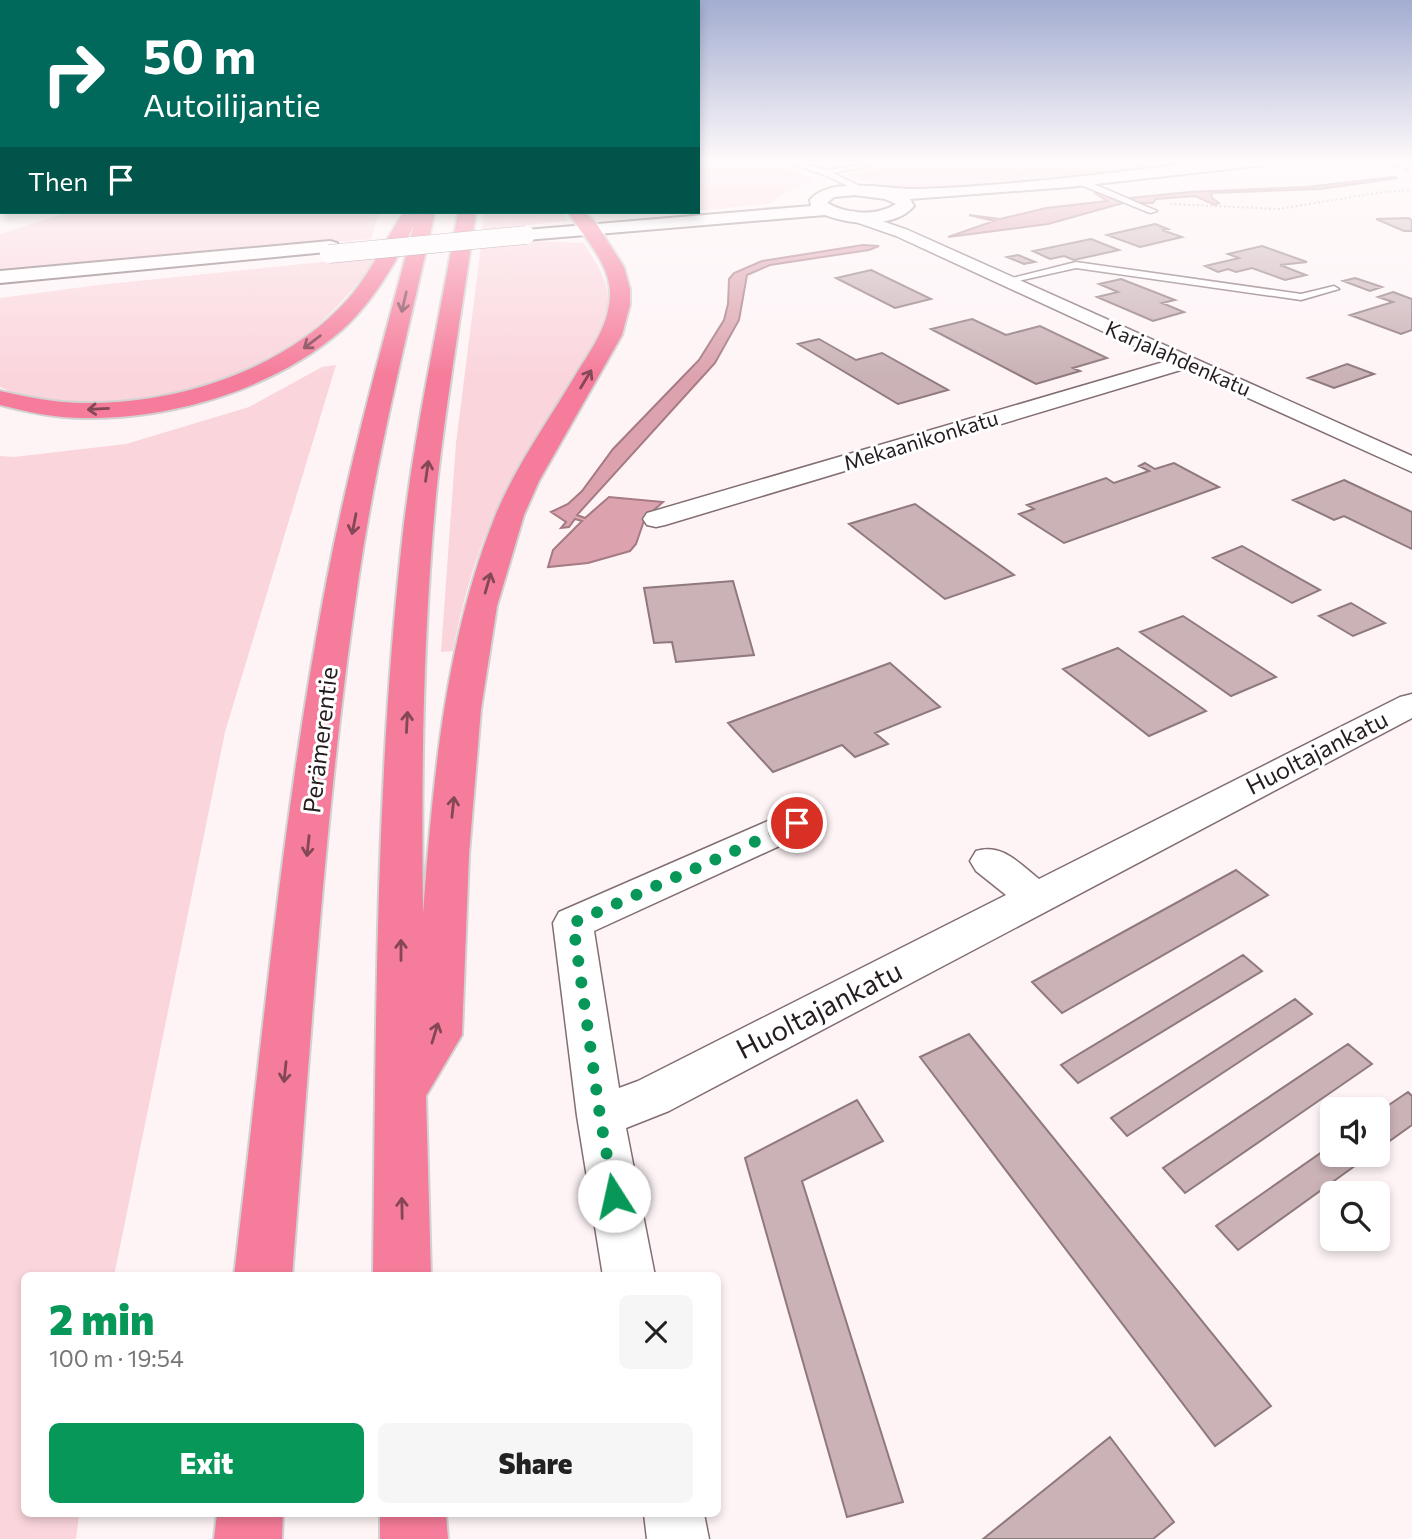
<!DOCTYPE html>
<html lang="en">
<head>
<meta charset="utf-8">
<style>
  :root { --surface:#fff; --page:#f6f6f6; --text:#222; --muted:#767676; --accent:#079859 }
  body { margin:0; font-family:Commissioner,sans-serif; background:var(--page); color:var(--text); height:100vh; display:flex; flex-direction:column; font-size:26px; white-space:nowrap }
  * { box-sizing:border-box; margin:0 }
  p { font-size:23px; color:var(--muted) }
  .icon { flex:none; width:38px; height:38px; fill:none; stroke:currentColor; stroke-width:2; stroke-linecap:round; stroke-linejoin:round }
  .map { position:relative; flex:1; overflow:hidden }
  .sheet { position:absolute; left:21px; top:1272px; width:700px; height:245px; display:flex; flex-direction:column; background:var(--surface); border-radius:10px; box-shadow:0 4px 10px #0003 }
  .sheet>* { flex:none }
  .top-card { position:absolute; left:0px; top:0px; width:700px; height:214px; box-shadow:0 4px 10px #0003; background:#00695c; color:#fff; overflow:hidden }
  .fabs { position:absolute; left:1320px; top:1097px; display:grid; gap:14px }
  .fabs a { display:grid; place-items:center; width:70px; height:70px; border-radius:10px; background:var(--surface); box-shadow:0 4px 10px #0003; font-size:35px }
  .pin { position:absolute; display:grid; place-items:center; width:60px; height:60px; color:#fff; margin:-30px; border:4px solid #fff; border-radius:50%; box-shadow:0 2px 7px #0007 }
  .me { position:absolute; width:77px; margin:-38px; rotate:350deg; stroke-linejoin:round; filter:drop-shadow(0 0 5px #0008) }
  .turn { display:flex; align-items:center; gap:24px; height:147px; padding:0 28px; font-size:32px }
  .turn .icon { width:91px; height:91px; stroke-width:2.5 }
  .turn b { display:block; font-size:49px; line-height:60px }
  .then { display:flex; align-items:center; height:66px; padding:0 28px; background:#0003; gap:14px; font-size:26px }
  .round { display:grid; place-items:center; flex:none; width:74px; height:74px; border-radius:10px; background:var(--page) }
  .overview { display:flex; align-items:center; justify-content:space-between; height:119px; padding:0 28px }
  h1 { font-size:42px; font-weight:800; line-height:52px; color:var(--accent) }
  .button { display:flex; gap:14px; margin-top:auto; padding:14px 28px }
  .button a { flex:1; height:80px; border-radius:10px; background:var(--accent); color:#fff; font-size:28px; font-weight:800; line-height:80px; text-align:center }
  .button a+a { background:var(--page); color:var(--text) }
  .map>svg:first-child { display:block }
</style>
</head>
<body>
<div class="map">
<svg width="1412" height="1539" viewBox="0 0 1412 1539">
  <rect width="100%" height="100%" fill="#fef4f6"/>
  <path fill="#fad5dc" d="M 698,160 C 739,160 779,156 813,181 L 781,195 L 772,203 L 698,211 Z
    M 1052,160 L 1225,160 L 926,190 L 857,180 L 847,176 L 848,171 L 887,167 Z
    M 69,212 L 379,212 L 371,239 L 0,272 L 0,234 Z
    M 483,212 L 562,212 L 568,221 L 483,230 Z
    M 532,241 L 584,243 C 595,261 609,280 608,302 C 605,346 540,429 516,470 C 484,528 465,587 453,651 L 441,652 L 456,443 L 481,246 Z
    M 379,256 C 351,293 323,325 285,351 C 219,395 72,424 0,387 L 0,298 L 98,285 Z
    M 336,365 L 225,732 L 114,1276 L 24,1276 L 24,1514 L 79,1514 L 76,1539 L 0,1539 L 0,456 L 14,457 L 126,444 L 249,407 L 322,367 Z"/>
  <path fill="#dca3ae" stroke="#a57a83" stroke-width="2" d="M 1393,177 L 1398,178 L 1320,189 L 1211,193 L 1212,198 L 1219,203 L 1215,205 L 1195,196 L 1156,199 L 1153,203 L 1123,203 L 1048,224 L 948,237 L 994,221 L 969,215 L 1000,219 L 1046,208 L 1107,201 L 1095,193 L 1098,192 L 1120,199 L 1189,192 L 1307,187 Z
    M 863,245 L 879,246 L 869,250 L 770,265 L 747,275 L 739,320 L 715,363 L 577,515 L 585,518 L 609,497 L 663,502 L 645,518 L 636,544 L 630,551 L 588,563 L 548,567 L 553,550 L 582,521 L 575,519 L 569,527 L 561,528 L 566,522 L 551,512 L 568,504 L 582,491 L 613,449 L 699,360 L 724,320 L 728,304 L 729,279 L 734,273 L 762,261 Z"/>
  <path fill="#cab2b6" stroke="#8f797d" stroke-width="2" d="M 1408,218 L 1412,220 L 1412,231 L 1404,231 L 1376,219 Z
    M 1155,224 L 1168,229 L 1162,230 L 1182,237 L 1140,247 L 1107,235 Z
    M 1091,239 L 1119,250 L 1074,260 L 1064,256 L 1050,259 L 1033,251 Z
    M 1262,246 L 1307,262 L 1280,265 L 1306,275 L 1285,280 L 1252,268 L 1236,272 L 1228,269 L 1218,272 L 1205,266 L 1239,258 L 1228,254 Z
    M 1018,255 L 1035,262 L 1024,264 L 1007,257 Z
    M 871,270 L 931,299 L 895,308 L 836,278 Z
    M 1355,278 L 1382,287 L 1370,291 L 1343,281 Z
    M 1121,279 L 1175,300 L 1162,303 L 1184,312 L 1153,321 L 1097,297 L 1118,292 L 1099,284 Z
    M 1393,292 L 1412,299 L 1412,330 L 1401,334 L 1350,315 L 1393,302 L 1378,297 Z
    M 972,319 L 1006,335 L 1040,326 L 1107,358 L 1073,368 L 1080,371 L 1036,384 L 931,329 Z
    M 819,339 L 856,360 L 882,353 L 948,390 L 898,404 L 798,344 Z
    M 1347,364 L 1374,374 L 1334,388 L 1308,378 Z
    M 1145,463 L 1155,469 L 1174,463 L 1219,487 L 1064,543 L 1019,514 L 1034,509 L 1027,505 L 1106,478 L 1114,483 L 1149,471 L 1139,466 Z
    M 1344,480 L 1412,512 L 1412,549 L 1344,516 L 1334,520 L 1293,500 Z
    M 915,504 L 1014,575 L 945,599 L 849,524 Z
    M 1242,546 L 1320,590 L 1292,603 L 1213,558 Z
    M 733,581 L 754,655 L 676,662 L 672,642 L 654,643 L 644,588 Z
    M 1351,603 L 1385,623 L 1353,636 L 1319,616 Z
    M 1183,616 L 1276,677 L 1231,696 L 1140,632 Z
    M 1118,648 L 1206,711 L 1149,736 L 1063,669 Z
    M 890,663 L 940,707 L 875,733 L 888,744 L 855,757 L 842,745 L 773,772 L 728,723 Z
    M 1236,870 L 1268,895 L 1062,1013 L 1032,982 Z
    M 1243,955 L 1262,971 L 1078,1083 L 1061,1065 Z
    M 1295,999 L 1312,1014 L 1127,1136 L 1111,1118 Z
    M 969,1034 L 1271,1406 L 1215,1446 L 920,1057 Z
    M 1348,1044 L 1372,1064 L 1185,1193 L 1163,1168 Z
    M 1408,1092 L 1412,1096 L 1412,1125 L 1377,1150 L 1377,1113 Z
    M 857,1100 L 883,1141 L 802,1181 L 903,1502 L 847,1517 L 745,1158 Z
    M 1332,1145 L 1332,1155 L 1370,1155 L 1238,1250 L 1216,1226 Z
    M 1110,1437 L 1174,1522 L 1153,1539 L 983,1539 Z"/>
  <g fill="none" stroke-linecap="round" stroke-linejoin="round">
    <g stroke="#836e72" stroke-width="3">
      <path id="service" d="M 780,160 L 791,160 L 825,170 L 869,164 L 869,166 L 833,173 L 868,190 L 861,192 L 822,174 Z
        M 1076,179 L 1082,179 L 1157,211 L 1150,213 L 1076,183 Z
        M 1076,262 L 1301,294 L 1334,286 L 1339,289 L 1301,300 L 1076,268 L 1005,284 L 1000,281 Z"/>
    </g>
    <g stroke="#836e72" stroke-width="3">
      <path id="minor" d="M 0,184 L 2,184 L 2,192 L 0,192 Z
        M 853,211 L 908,230 L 1412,456 L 1412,472 L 1184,369 L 665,525 L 656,527 L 647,525 L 643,519 L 647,513 L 1167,361 L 896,236 L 847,219 L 845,216 L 847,213 Z
        M 1412,694 L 1412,718 L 669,1111 L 626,1128 L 655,1276 L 603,1276 L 577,1116 L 553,923 L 559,912 L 784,814 L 797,810 L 810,814 L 815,823 L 810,832 L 594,931 L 619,1088 L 638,1081 L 1006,895 L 976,871 L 970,861 L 976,851 C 1002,843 1019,863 1039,879 L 1400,697 Z
        M 644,1514 L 704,1514 L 709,1539 L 647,1539 Z"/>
    </g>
    <g stroke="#836e72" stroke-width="4">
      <path id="secondary" d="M 1222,160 L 1272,160 L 1264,165 L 1069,187 L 910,199 L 914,206 C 894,229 851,225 825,215 L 526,240 L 517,235 L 526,230 L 811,206 L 810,200 C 830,175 889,190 918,189 C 1019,186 1121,171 1222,160 ZM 855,195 L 885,199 L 896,204 C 876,217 847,214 827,203 L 834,197 Z
        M 330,241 L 337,243 L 339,247 L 337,251 L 0,283 L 0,271 Z"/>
    </g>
    <g stroke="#d3d2d2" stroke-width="4">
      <path id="motorway" d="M 409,212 L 417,215 L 418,212 L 435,212 C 407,335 376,457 358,582 C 324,812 311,1044 292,1276 L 234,1276 C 262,1044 283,809 327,579 C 350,460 383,343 414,225 C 396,263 373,302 342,330 C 274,389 173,419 84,418 C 55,418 28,412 0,405 L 0,391 C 28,397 55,403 84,403 C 178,404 285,370 349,298 C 371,272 384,242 403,213 Z
        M 458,212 L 476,212 C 463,303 447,394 437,485 C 423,627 421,772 423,914 C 433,780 445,640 496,514 C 516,466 548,421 575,376 C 588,354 605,332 609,305 C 616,268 585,240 568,212 L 585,212 L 596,223 L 624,267 L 630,289 L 630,305 L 622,335 L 539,481 L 524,515 L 497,606 L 481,709 L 469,854 L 462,1035 L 426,1096 L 431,1276 L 373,1276 C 376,1025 375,774 404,524 C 417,419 440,316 458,212 Z
        M 217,1514 L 283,1514 L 282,1539 L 214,1539 Z
        M 380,1514 L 446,1514 L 448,1539 L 380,1539 Z"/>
    </g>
    <path stroke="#b4aaac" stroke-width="2" stroke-dasharray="2 2.5" stroke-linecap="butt" d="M 1287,166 L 1352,160
      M 1170,204 L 1279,209 L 1382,192 L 1412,190"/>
    <use href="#service" fill="#fff" fill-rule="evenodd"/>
    <use href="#minor" fill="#fff" fill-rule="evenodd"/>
    <use href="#secondary" fill="#fff" fill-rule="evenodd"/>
    <use href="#motorway" fill="#f57c9a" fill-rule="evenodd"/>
    <path stroke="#908789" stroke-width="2.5" stroke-dasharray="6 3.5" stroke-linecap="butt" d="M 1376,160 L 1412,171"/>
    <g stroke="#836e72" stroke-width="19" stroke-linecap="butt">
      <path id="secondary-bridge" d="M 329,254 L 526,235"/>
    </g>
    <use href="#secondary-bridge" stroke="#fff" stroke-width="18"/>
  </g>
  <defs><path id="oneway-shaft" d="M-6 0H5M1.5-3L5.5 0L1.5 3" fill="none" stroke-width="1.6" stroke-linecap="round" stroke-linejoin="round" transform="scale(1.75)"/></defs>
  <g stroke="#834756">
    <use href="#oneway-shaft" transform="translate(404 302) rotate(103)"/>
    <use href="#oneway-shaft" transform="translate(312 342) rotate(143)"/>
    <use href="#oneway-shaft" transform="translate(586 379) rotate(-59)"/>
    <use href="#oneway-shaft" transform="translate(98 409) rotate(177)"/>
    <use href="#oneway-shaft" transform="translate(427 471) rotate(-82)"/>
    <use href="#oneway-shaft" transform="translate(354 524) rotate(101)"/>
    <use href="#oneway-shaft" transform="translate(488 583) rotate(-74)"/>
    <use href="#oneway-shaft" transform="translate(407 722) rotate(-87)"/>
    <use href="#oneway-shaft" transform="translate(453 807) rotate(-84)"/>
    <use href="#oneway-shaft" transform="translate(308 846) rotate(96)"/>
    <use href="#oneway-shaft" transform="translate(401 950) rotate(-90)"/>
    <use href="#oneway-shaft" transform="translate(435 1033) rotate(-73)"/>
    <use href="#oneway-shaft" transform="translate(285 1072) rotate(96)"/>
    <use href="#oneway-shaft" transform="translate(402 1208) rotate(-91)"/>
  </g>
  <linearGradient id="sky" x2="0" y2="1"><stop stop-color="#a3add1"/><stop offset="0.43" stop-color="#fffafb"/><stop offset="1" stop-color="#fffafb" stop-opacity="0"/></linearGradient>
  <rect width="1412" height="376" fill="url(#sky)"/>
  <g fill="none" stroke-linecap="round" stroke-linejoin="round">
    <path stroke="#079859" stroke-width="12" stroke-dasharray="0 21.6" d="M 614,1196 L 600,1116 L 573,923 L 797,823"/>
  </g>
  <g text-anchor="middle" stroke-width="6" stroke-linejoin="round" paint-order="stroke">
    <g font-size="21" fill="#251c1e" stroke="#fff">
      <text transform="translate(1178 359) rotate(24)" y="7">Karjalahdenkatu</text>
      <text transform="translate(921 441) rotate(-17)" y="7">Mekaanikonkatu</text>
    </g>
    <g font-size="24" fill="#251c1e" stroke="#fff">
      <text transform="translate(321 740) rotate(-83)" y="8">Perämerentie</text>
      <text transform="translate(1317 753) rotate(-27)" y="8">Huoltajankatu</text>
    </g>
    <g font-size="28" fill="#251c1e" stroke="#fff">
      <text transform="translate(819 1010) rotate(-27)" y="10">Huoltajankatu</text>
    </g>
  </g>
</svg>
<div class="fabs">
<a><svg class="icon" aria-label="sound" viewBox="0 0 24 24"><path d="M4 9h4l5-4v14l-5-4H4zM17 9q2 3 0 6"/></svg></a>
<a><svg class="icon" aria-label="search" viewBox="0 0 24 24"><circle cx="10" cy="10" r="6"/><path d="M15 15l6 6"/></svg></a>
</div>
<div class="pin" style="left:797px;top:823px;background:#d93025"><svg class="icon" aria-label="arrive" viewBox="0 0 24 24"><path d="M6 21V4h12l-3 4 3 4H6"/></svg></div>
<svg class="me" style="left:614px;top:1196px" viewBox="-20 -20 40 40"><circle r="19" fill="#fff"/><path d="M0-13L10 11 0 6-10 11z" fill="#079859"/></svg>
<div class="top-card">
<div class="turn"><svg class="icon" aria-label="right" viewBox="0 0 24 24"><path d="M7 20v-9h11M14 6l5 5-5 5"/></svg><div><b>50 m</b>Autoilijantie</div></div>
<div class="then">Then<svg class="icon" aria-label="arrive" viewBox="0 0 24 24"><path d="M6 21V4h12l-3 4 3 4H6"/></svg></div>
</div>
<section class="sheet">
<div class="overview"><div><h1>2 min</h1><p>100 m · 19:54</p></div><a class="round"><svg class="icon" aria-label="close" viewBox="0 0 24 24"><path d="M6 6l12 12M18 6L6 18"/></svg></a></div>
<div class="button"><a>Exit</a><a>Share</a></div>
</section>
</div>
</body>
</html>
